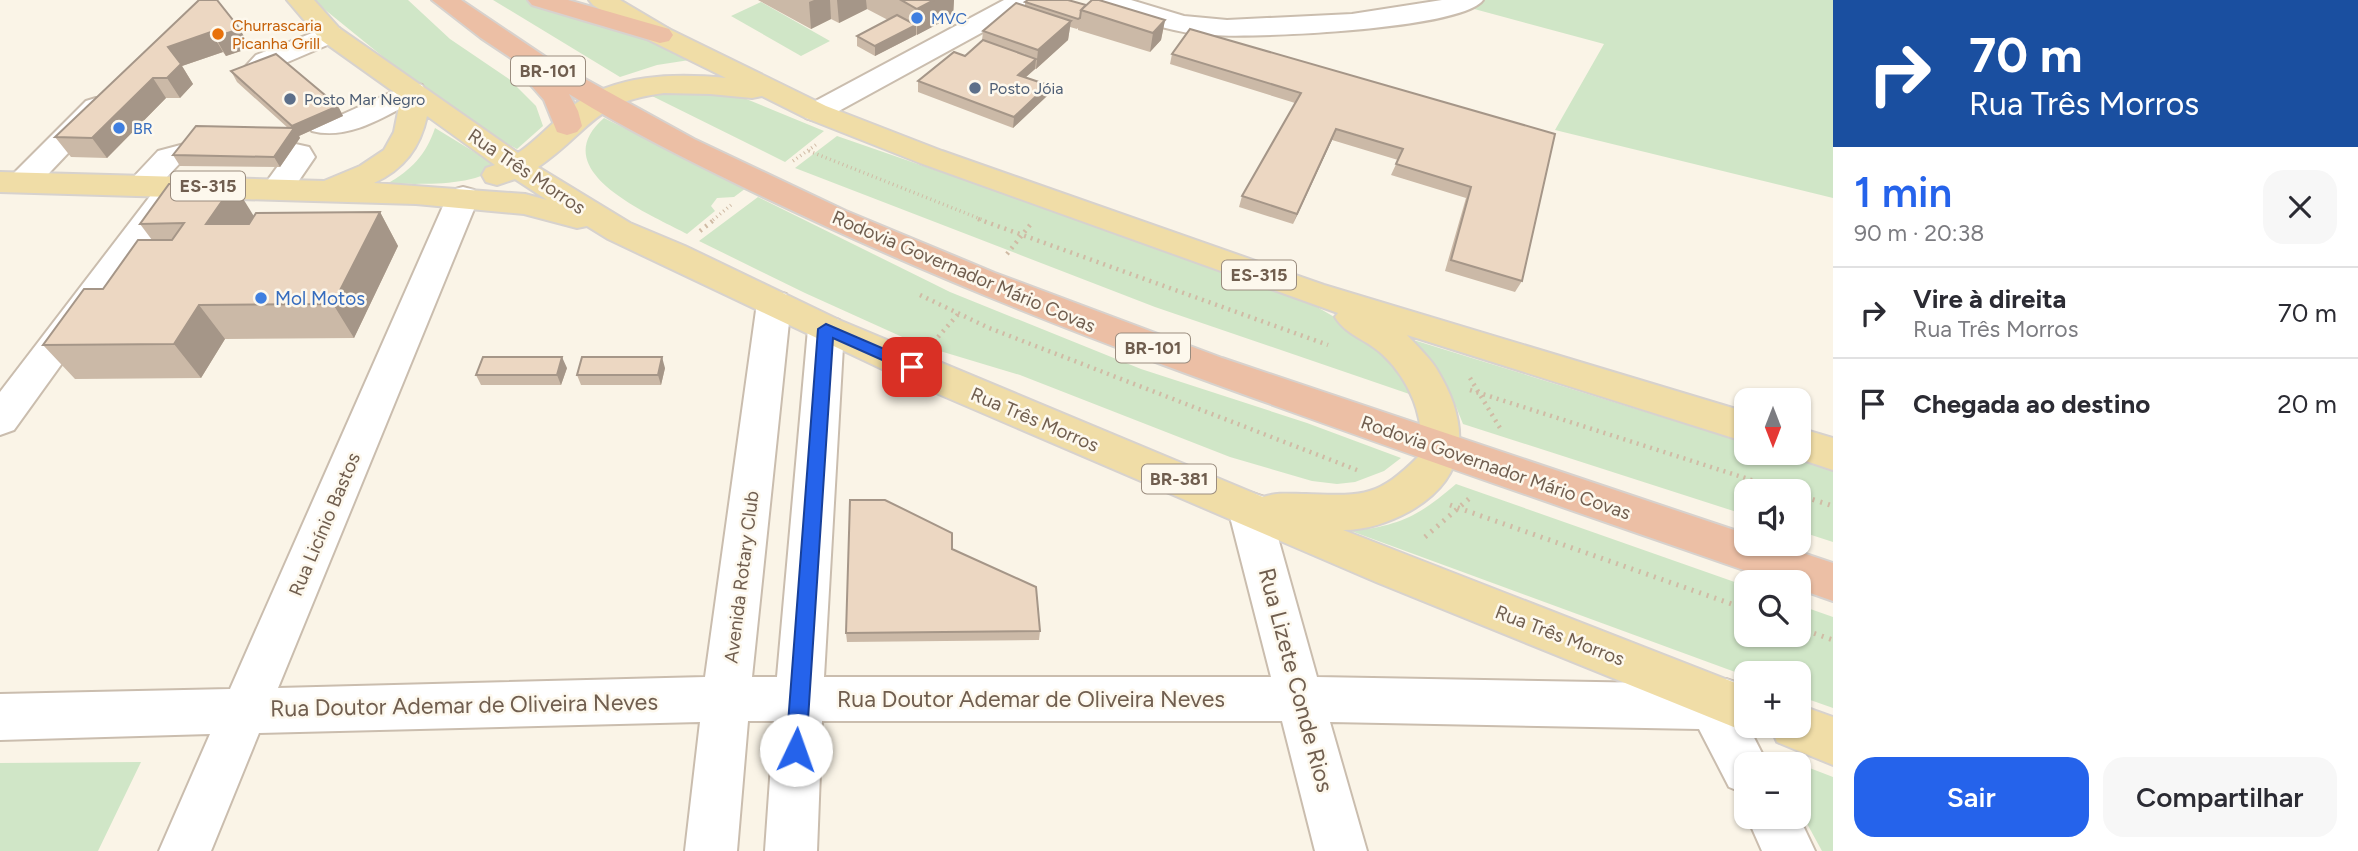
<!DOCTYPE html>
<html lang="pt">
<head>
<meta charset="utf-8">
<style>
  :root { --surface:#fff; --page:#f7f7f7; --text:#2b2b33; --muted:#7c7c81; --line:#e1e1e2; --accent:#2563eb }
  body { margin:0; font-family:Figtree,sans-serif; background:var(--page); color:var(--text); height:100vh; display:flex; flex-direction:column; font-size:26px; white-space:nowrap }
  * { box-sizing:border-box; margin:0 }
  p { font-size:23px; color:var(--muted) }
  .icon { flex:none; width:38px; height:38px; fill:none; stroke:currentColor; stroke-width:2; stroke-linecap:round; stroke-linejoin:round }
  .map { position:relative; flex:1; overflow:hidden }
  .side { display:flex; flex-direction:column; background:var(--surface); width:525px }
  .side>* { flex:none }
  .banner { background:#1a4fa0; color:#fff; overflow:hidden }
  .needle { width:46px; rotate:180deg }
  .fabs { position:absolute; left:1734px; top:388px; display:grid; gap:14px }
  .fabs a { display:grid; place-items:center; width:77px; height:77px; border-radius:14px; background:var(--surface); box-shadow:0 2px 5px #0004; font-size:35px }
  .pin { position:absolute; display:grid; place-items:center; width:60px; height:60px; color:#fff; margin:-30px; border-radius:14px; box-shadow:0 4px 10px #0006 }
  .me { position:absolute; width:77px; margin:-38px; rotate:3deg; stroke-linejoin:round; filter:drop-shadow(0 0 5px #0008) }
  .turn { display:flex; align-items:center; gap:24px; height:147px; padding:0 21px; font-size:32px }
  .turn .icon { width:91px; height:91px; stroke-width:2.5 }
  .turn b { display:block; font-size:49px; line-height:60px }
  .round { display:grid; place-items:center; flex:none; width:74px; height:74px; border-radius:21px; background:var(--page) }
  .summary { display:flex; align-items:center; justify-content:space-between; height:119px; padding:0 21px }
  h1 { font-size:42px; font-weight:600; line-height:52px; color:var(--accent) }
  .cta { display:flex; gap:14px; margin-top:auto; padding:14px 21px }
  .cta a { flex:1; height:80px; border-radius:21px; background:var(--accent); color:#fff; font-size:28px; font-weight:600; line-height:80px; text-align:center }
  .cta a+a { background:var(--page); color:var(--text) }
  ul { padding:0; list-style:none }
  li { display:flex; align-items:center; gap:21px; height:91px; padding:0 21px; border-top:2px solid var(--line) }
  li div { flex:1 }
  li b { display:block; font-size:26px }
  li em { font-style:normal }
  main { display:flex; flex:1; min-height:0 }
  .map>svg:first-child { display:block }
</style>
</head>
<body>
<main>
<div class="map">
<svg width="1833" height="851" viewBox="0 0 1833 851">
  <rect width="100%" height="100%" fill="#faf4e7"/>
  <path fill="#d0e6c7" d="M 313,0 L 408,0 L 450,39 L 509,79 L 536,106 L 543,126 L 517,149 L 490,135 L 408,77 Z
    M 493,0 L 534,0 L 642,35 L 696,59 L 657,65 L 620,77 Z
    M 1441,0 L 1833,0 L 1833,198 L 1555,130 L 1604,44 Z
    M 761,2 L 830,41 L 801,56 L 731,16 Z
    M 692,91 L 739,96 L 824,131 L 785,162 L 652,96 Z
    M 604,118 L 746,188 L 734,197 L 717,198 L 711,206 L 715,211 L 687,234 C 650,214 543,171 604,118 Z
    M 435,128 L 499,167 C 468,188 423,183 387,184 C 411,170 426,155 435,128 Z
    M 837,136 L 1298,296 L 1343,322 L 1384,350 L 1418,397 L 1155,307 L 795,168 Z
    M 758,197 L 950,292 L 1141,369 L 1307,423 L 1401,458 L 1384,471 L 1355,482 L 1337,484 L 1312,481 L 1230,457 L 1020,375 L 920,345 L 805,293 L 699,241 Z
    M 1407,338 L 1746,443 L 1746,453 L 1779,453 L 1833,470 L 1833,542 L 1799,531 L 1799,492 L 1746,492 L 1746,515 L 1463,424 C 1448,384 1438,368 1407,338 Z
    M 1456,484 L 1746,586 L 1746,635 L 1799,635 L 1799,605 L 1833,617 L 1833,708 L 1799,696 L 1799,674 L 1746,674 L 1746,676 L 1351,531 C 1399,526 1419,516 1456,484 Z
    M 1768,752 L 1833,777 L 1833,851 L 1822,851 L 1799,809 L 1799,765 L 1775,765 Z
    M 141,762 L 98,851 L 0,851 L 0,763 Z"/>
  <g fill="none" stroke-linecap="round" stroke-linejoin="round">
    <g stroke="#cabdae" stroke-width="4">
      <path id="minor" d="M 1004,0 L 1036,0 L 1032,5 L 826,118 L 816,121 L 806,118 L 802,112 L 806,106 Z
        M 1095,0 L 1131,0 L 1184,16 L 1227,20 L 1352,14 L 1442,0 L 1483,0 C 1462,30 1238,40 1197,34 C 1163,30 1131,18 1099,5 Z
        M 330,26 L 339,28 L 343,34 L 339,40 L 276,67 L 270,79 L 260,81 L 250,79 L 244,68 L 256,55 Z
        M 412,83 L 422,85 L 426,91 L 422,97 C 388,114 351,141 312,131 L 307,125 L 312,119 L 341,115 Z
        M 96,98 L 106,101 L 110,107 L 106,113 L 34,189 L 23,192 L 12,189 L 8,182 L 12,175 L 86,101 Z
        M 192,142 L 203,145 L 207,151 L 203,157 L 180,163 L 165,179 L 173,177 L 184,180 L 189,187 L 14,430 L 0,435 L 0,392 L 154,191 L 143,194 L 132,191 L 127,184 L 158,151 Z
        M 291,143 L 309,147 L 315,157 L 289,195 L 278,198 L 267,195 L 262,188 L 283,159 L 276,152 L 280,146 Z
        M 463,187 L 474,190 L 479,197 L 278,688 L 705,677 L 757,303 L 762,294 L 774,291 L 786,294 L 791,303 L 752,677 L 777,677 L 808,329 L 813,320 L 826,316 L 839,320 L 844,329 L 824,677 L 1271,677 L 1228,509 L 1234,497 L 1249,492 L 1264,497 L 1270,509 L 1317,677 L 1711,684 L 1726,679 L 1743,685 C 1747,696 1748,705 1743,716 L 1768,765 L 1746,765 L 1746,794 L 1729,787 L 1699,729 L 1330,722 L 1367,851 L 1315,851 L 1282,721 L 822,721 L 817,851 L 765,851 L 774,721 L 748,721 L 737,851 L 685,851 L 700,722 L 259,733 L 211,851 L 159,851 L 210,734 L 0,740 L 0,694 L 230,689 L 447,197 L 452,190 Z
        M 1747,817 L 1799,817 L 1815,851 L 1762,851 Z"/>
    </g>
    <g stroke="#d7d2ce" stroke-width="4">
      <path id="major" d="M 287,0 L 314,0 L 339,28 L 518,153 C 537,140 553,122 571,107 C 614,74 675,73 726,78 L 651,41 L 593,5 L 589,0 L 620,0 L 669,29 L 826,106 L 942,151 L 1324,285 L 1746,412 L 1746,442 L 1407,335 C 1417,346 1428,356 1436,368 C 1470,423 1471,476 1410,511 C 1390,522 1367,530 1343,530 L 1746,687 L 1746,726 L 1759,726 L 1746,732 L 1376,582 L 899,377 L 608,239 L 587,226 L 577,228 L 524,214 L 416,204 L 0,192 L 0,172 L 324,181 L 360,166 L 384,150 L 394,132 L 401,97 L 321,40 ZM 664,93 L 710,94 L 752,98 L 762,96 L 806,118 L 920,163 L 1338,313 L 1335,317 C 1346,335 1367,340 1382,354 C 1409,379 1427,419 1419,456 C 1377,498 1363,496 1306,494 C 1291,494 1278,492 1263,497 L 839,320 L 685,246 L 630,223 L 538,167 C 591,131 592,102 664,93 ZM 427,116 L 495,165 L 486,168 L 482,175 L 486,182 L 497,185 L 515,179 L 547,200 L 525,194 L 374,183 C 404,169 420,148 427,116 Z
        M 1799,428 L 1833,438 L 1833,470 L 1785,454 L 1799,453 Z
        M 1799,705 L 1833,717 L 1833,765 L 1777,742 L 1770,726 L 1799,726 Z"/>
    </g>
    <g stroke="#d7d2ce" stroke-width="4">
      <path id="highway" d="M 432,0 L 461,0 L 547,58 L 694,139 L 846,211 L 995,273 L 1222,358 L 1746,534 L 1746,544 L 1776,544 L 1833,563 L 1833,601 L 1799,589 L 1799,583 L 1781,583 C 1574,511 1366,440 1161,364 C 1021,312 883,255 749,190 C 688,160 627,130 569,94 L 578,111 L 582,126 L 577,132 L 567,135 L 557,132 L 544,100 L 521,74 L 526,68 L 481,38 Z
        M 528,0 L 568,0 L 669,29 L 673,35 L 669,41 L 660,43 L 532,5 Z"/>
    </g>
    <path stroke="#d0bba5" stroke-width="3.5" stroke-dasharray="1 3.5" stroke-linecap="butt" d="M 809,151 L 983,220
      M 793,161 L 817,144
      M 713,220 L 731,205"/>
    <path stroke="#d0bba5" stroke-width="4.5" stroke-dasharray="2 5" stroke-linecap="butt" d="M 978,219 L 1328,345
      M 700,231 L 715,219
      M 1007,254 L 1030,225
      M 920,295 L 989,328 L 1357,470
      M 938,337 L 960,312
      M 1470,378 L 1500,428
      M 1470,390 L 1789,492
      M 1799,495 L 1810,499"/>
    <path stroke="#d0bba5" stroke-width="5" stroke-dasharray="2 6" stroke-linecap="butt" d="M 1805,497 L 1833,506
      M 1450,505 L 1746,609
      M 1425,537 L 1471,497
      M 1799,628 L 1833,640"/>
    <use href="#minor" fill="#fff" fill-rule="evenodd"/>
    <use href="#major" fill="#f0dda7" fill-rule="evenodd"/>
    <use href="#highway" fill="#ecbfa5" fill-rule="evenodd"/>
  </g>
  <path fill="#cbb9a7" d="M 217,0 L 250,48 L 226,56 L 223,52 L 182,66 L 193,84 L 180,98 L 166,98 L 107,158 L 71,157 L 55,137 Z
    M 758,0 L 954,0 L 953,16 L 875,56 L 857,46 L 857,36 L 888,20 L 867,9 L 839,23 L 831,19 L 811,29 Z
    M 1025,2 L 1086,5 L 1165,20 L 1161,40 L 1150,52 L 1078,30 L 1078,28 L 1077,29 L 1070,27 L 1068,40 L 1036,69 L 1035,69 L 1026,77 L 1048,85 L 1047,96 L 1013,128 L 918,92 L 918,81 L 965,56 L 982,41 L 983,31 L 1025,6 Z
    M 1172,54 L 1555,134 L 1522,281 L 1515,292 L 1445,271 L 1466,198 L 1391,175 L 1398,160 L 1332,140 L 1293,224 L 1239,207 L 1242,196 L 1295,103 L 1170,64 Z
    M 231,71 L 338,106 L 343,116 L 299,136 L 300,138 L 280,167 L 180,166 L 173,155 L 288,128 L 237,82 Z
    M 380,212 L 398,246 L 354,338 L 225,339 L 201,378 L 75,379 L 43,345 L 103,289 L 152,240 L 140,224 L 254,216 Z
    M 567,368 L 561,385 L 481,385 L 476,375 Z
    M 665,368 L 661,385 L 581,385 L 577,375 Z
    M 952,549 L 1040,631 L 1039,640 L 847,642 L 846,633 Z"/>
  <path fill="#a59688" d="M 814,0 L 830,0 L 831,19 L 811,29 L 809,2 Z
    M 837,0 L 866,0 L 867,9 L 839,23 Z
    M 934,0 L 954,0 L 953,16 L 917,35 L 917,9 Z
    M 1165,20 L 1161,40 L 1150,52 L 1153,33 Z
    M 1071,21 L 1068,40 L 1036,69 L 1038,50 Z
    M 916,25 L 916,35 L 875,56 L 875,46 Z
    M 240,29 L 250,48 L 226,56 L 215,37 Z
    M 211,32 L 223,52 L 182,66 L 193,84 L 180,98 L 167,78 L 168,47 Z
    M 1036,59 L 1035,69 L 1017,85 L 1018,75 Z
    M 153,78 L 166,98 L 107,158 L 92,138 Z
    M 1048,85 L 1047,96 L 1013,128 L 1014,117 Z
    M 338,106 L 343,116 L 299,136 L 300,138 L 280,167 L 274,157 L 294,129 L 292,126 Z
    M 1336,129 L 1332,140 L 1293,224 L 1297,214 Z
    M 234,184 L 255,218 L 230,258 L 206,224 Z
    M 380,212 L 398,246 L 354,338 L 333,304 Z
    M 199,305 L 225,339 L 201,378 L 174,344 Z
    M 562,357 L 567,368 L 561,385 L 557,375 Z
    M 662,357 L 665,368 L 661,385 L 658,375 Z"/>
  <path fill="#ecd7c2" stroke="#a59688" stroke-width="2" d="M 199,0 L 217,0 L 240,29 L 215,37 L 211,32 L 168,47 L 181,64 L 167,78 L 153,78 L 92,138 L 55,137 Z
    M 901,0 L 934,0 L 917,9 Z
    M 1028,0 L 1068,0 L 1086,5 L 1081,10 L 1080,18 L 1078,19 L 1025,2 Z
    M 1092,0 L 1099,0 L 1165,20 L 1153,33 L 1081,10 Z
    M 1016,3 L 1071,21 L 1038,50 L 983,31 Z
    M 897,15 L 916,25 L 875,46 L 857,36 Z
    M 1190,29 L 1555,134 L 1522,281 L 1451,260 L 1471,187 L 1396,164 L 1403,149 L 1336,129 L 1297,214 L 1242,196 L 1301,93 L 1172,54 Z
    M 983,40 L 1036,59 L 1018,75 L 1048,85 L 1014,117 L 918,81 L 954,52 L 965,56 Z
    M 276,54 L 338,106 L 292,126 L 231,71 Z
    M 196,126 L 294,128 L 274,157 L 173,155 Z
    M 169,184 L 234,184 L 206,224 L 249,224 L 256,213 L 380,212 L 333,304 L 199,305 L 174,344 L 43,345 L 84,289 L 103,289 L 138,240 L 172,240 L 184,223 L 140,224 Z
    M 483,357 L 562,357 L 557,375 L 476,375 Z
    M 582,357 L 662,357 L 658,375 L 577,375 Z
    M 850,500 L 885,500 L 952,533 L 952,549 L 1036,587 L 1040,631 L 846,633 Z"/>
  <path fill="#2563eb" stroke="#184099" stroke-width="2" d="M 826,324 L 917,363 L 920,367 L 912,372 L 907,371 L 833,338 L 806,750 L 804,757 L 796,760 L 789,757 L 786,750 L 818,329 Z"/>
  <g fill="#3f7fe0" stroke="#fdf8ed" stroke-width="2.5">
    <circle cx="917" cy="18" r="7"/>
    <circle cx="119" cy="128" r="7"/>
    <circle cx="261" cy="298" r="7"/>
  </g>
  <circle fill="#e8710a" stroke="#fdf8ed" stroke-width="2.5" cx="218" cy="34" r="7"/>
  <g fill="#5c6f8a" stroke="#fdf8ed" stroke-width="2.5">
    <circle cx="975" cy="88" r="7"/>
    <circle cx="290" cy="99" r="7"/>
  </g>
  <g text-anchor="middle" stroke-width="5" stroke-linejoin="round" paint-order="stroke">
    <g font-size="16" fill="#366cbe" stroke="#fdf8ed" text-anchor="start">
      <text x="931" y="24">MVC</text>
      <text x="133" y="134">BR</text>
    </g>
    <g font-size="16" fill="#c56008" stroke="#fdf8ed" text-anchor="start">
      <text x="232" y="31">Churrascaria<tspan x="232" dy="18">Picanha Grill</tspan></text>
    </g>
    <g font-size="16" fill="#4e5e75" stroke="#fdf8ed" text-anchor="start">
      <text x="989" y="94">Posto Jóia</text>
      <text x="304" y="105">Posto Mar Negro</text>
    </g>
    <g fill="#fdf8ed" stroke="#9a8c7e" stroke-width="2">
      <rect x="511" y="56.5" width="74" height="29" rx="5"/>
      <rect x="171" y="171.5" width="74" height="29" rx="5"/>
      <rect x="1222" y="260.5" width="74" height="29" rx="5"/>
      <rect x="1116" y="333.5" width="74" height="29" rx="5"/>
      <rect x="1142" y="464.5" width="74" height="29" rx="5"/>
    </g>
    <g font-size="18" font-weight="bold" fill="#705e4f">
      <text x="548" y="77">BR-101</text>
      <text x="208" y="192">ES-315</text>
      <text x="1259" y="281">ES-315</text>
      <text x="1153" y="354">BR-101</text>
      <text x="1179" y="485">BR-381</text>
    </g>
    <g font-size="19" fill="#705e4f" stroke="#fdf8ed">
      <text transform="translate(527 171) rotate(34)" y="7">Rua Três Morros</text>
      <text transform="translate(964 271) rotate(23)" y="7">Rodovia Governador Mário Covas</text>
      <text transform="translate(1035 419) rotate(23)" y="7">Rua Três Morros</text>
      <text transform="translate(1496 467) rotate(19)" y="7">Rodovia Governador Mário Covas</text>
      <text transform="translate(324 524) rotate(-67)" y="7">Rua Licínio Bastos</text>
      <text transform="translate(741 577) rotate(-83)" y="7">Avenida Rotary Club</text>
      <text transform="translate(1560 635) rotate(21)" y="7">Rua Três Morros</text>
    </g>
    <g font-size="19" fill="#366cbe" stroke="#fdf8ed" text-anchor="start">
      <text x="275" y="305">Mol Motos</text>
    </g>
    <g font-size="23" fill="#705e4f" stroke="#fdf8ed">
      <text transform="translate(1296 680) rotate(75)" y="8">Rua Lizete Conde Rios</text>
      <text x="1031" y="707">Rua Doutor Ademar de Oliveira Neves</text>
      <text transform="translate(464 705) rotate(-1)" y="8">Rua Doutor Ademar de Oliveira Neves</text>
    </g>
  </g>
</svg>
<div class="fabs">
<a><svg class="needle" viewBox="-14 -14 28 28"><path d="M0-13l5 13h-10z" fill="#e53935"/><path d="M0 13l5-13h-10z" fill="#7c7c81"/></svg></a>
<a><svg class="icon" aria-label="sound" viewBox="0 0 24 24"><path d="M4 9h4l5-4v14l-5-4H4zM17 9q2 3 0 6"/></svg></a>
<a><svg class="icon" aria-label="search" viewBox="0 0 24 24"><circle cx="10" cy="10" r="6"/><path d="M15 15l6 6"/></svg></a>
<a>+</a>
<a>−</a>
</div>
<div class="pin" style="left:912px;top:367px;background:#d93025"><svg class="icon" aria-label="arrive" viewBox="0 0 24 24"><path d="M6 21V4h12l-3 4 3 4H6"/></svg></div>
<svg class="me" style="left:796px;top:750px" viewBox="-20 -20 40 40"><circle r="19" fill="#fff"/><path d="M0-13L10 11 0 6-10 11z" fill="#2563eb"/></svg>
</div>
<section class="side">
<div class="banner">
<div class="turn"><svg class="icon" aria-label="right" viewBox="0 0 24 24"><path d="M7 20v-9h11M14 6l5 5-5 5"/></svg><div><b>70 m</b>Rua Três Morros</div></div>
</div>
<div class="summary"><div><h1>1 min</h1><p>90 m · 20:38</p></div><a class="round"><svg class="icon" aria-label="close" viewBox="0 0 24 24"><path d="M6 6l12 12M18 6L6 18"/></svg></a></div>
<ul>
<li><svg class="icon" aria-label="right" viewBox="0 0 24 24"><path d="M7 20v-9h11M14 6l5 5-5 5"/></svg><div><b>Vire à direita</b><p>Rua Três Morros</p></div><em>70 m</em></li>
<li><svg class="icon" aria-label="arrive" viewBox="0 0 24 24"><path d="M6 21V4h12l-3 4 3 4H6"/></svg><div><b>Chegada ao destino</b></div><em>20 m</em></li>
</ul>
<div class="cta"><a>Sair</a><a>Compartilhar</a></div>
</section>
</main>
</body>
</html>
